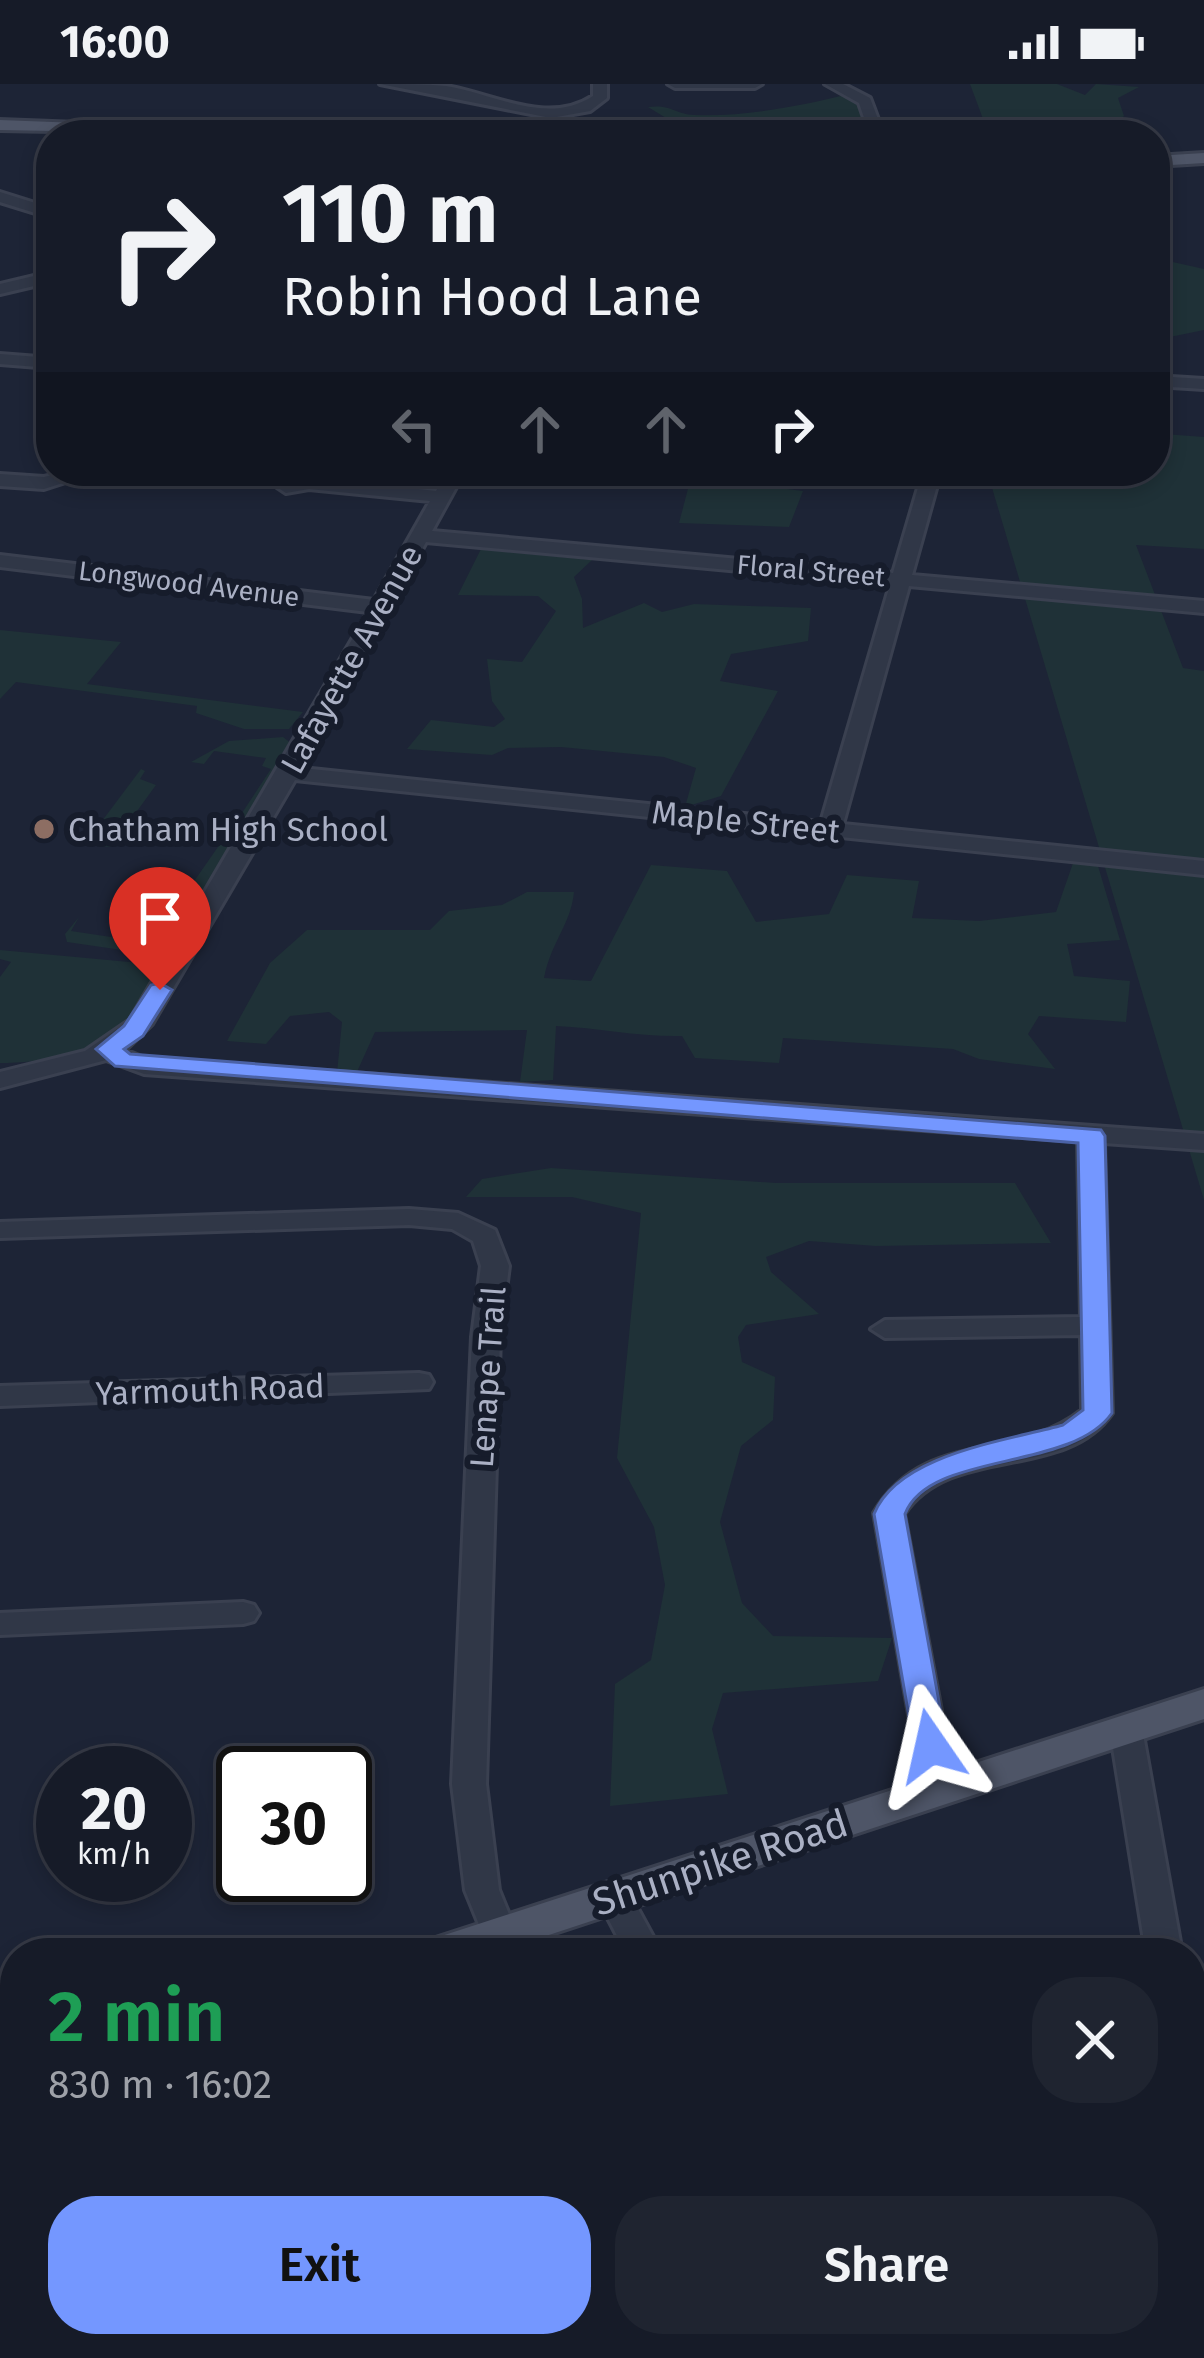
<!DOCTYPE html>
<html lang="en">
<head>
<meta charset="utf-8">
<style>
  :root { --surface:#161b28; --page:#1f2430; --text:#f1f3f6; --muted:#9ea1a8; --line:#353945; --accent:#7497ff }
  body { margin:0; font-family:"Fira Sans",sans-serif; background:var(--page); color:var(--text); height:100vh; display:flex; flex-direction:column; font-size:45px; white-space:nowrap }
  * { box-sizing:border-box; margin:0 }
  p { font-size:39px; color:var(--muted) }
  .icon { flex:none; width:66px; height:66px; fill:none; stroke:currentColor; stroke-width:2; stroke-linecap:round; stroke-linejoin:round }
  .map { position:relative; flex:1; overflow:hidden }
  .details { position:absolute; left:0px; top:1854px; width:1206px; height:420px; display:flex; flex-direction:column; background:var(--surface); border-radius:48px 48px 0 0; box-shadow:0 6px 18px #0003,0 0 0 3px var(--line) }
  .details>* { flex:none }
  .banner { position:absolute; left:36px; top:36px; width:1134px; height:366px; border-radius:48px; box-shadow:0 6px 18px #0003,0 0 0 3px var(--line); background:#161b28; color:var(--text); overflow:hidden }
  .speed { position:absolute; left:36px; top:1662px; display:flex; gap:24px; font-size:60px; font-weight:700; text-align:center }
  .speed>* { display:grid; place-content:center; width:156px; height:156px; border-radius:50%; background:var(--surface); box-shadow:0 6px 18px #0003,0 0 0 3px var(--line); line-height:1 }
  .speed small { font-size:30px; font-weight:400 }
  .speed .limit { border:6px solid #111; border-radius:18px; background:#fff; color:#111 }
  .pin { position:absolute; display:grid; place-items:center; width:102px; height:102px; color:#fff; margin:-123px -51px; border-radius:50% 50% 50% 0; rotate:-45deg; box-shadow:0 0 12px #0007 }
  .pin .icon { rotate:45deg }
  .me { position:absolute; width:132px; margin:-66px; rotate:349deg; stroke-linejoin:round; filter:drop-shadow(0 0 9px #0008) }
  .turn { display:flex; align-items:center; gap:42px; height:252px; padding:0 48px; font-size:54px }
  .turn .icon { width:156px; height:156px; stroke-width:2.5 }
  .turn b { display:block; font-size:84px; line-height:102px }
  .lanes { display:flex; align-items:center; height:114px; padding:0 48px; background:#0003; justify-content:center; gap:60px; direction:ltr }
  .lanes .off { opacity:.35 }
  .round { display:grid; place-items:center; flex:none; width:126px; height:126px; border-radius:48px; background:var(--page) }
  .headline { display:flex; align-items:center; justify-content:space-between; height:204px; padding:0 48px }
  h1 { font-size:72px; font-weight:600; line-height:90px; color:#1e9e55 }
  .action { display:flex; gap:24px; margin-top:auto; padding:24px 48px }
  .action a { flex:1; height:138px; border-radius:48px; background:var(--accent); color:#111; font-size:48px; font-weight:600; line-height:138px; text-align:center }
  .action a+a { background:var(--page); color:var(--text) }
  .status { display:flex; justify-content:space-between; align-items:center; height:84px; padding:0 60px; background:var(--surface); direction:ltr }
  .status svg { height:33px; fill:currentColor }
  .map>svg:first-child { display:block }
</style>
</head>
<body>
<div class="status"><b>16:00</b><svg viewBox="0 0 49 12"><path d="M0 12V9h3v3zM5 12V6h3v6zM10 12V3h3v9zM15 12V0h3v12zM26 1h20v11H26zM47 4h2v5h-2z"/></svg></div>
<div class="map">
<svg width="1204" height="2274" viewBox="0 0 1204 2274">
  <rect width="100%" height="100%" fill="#1d2436"/>
  <path fill="#1f3137" d="M 970,0 L 1057,0 L 1085,11 L 1096,0 L 1139,3 L 1118,14 L 1124,32 L 1102,50 L 989,51 Z
    M 849,10 L 863,24 L 864,48 L 854,51 L 500,51 L 507,44 L 595,46 L 666,34 L 648,23 C 671,20 675,30 694,31 C 745,33 800,22 849,10 Z
    M 1155,174 L 1204,185 L 1204,246 L 1155,256 Z
    M 1155,330 L 1164,350 L 1204,353 L 1204,465 L 1136,461 L 1183,584 L 1204,587 L 1204,1116 L 990,397 L 850,387 L 1155,387 Z
    M 667,387 L 783,387 L 764,402 L 803,407 L 789,443 L 679,439 L 690,397 L 670,395 Z
    M 481,465 L 592,476 L 574,493 L 582,515 L 583,544 L 644,519 L 662,528 L 694,520 L 811,524 L 808,557 L 731,570 L 720,597 L 778,607 L 721,712 L 685,723 L 696,684 L 664,673 L 561,663 L 508,664 L 492,671 L 407,665 L 431,636 L 494,643 L 505,635 L 492,617 L 487,575 L 522,578 L 556,527 L 538,512 L 458,511 Z
    M 0,546 L 121,558 L 87,600 L 303,628 L 289,645 L 244,645 L 196,629 L 197,622 L 16,598 L 0,615 Z
    M 283,653 L 292,660 L 246,733 L 240,732 L 271,685 L 262,682 L 266,674 L 214,667 L 204,680 L 191,678 L 229,657 Z
    M 141,685 L 145,687 L 140,695 L 156,701 L 111,763 L 84,761 Z
    M 226,758 L 233,760 L 173,864 L 156,871 L 67,858 L 65,850 L 79,833 L 71,847 L 151,859 L 220,760 Z
    M 1073,779 L 1098,782 L 1120,856 L 1067,860 L 1074,892 L 1130,897 L 1126,938 L 1039,932 L 1028,950 L 1055,985 L 979,975 L 953,965 L 783,954 L 779,979 L 695,974 L 682,952 C 639,953 599,944 556,942 L 553,996 L 520,998 L 527,946 L 375,948 L 356,990 L 337,989 L 342,938 L 329,928 L 290,932 L 266,960 L 227,957 L 270,879 L 307,846 L 430,846 L 449,827 L 502,821 L 527,808 L 574,808 C 571,840 551,858 544,894 L 591,897 L 651,781 L 727,787 L 756,838 L 829,830 L 847,791 L 919,797 L 912,834 L 979,837 L 1056,828 Z
    M 0,866 L 151,880 L 160,885 C 152,901 145,923 133,937 C 104,971 40,979 0,979 L 0,893 L 11,878 L 0,875 Z
    M 551,1084 L 776,1099 L 1015,1099 L 1051,1159 L 876,1162 L 809,1157 L 766,1173 L 771,1188 L 819,1230 L 746,1241 L 738,1253 L 742,1278 L 775,1293 L 773,1336 L 741,1362 L 720,1438 L 742,1519 L 773,1552 L 892,1554 L 878,1597 L 723,1609 L 712,1645 L 728,1710 L 610,1722 L 615,1600 L 651,1576 L 665,1501 L 654,1443 L 617,1374 L 641,1129 L 572,1113 L 466,1113 L 482,1095 Z"/>
  <g fill="none" stroke-linecap="round" stroke-linejoin="round">
    <g stroke="#3a4050" stroke-width="6">
      <path id="minor" d="M 380,0 C 402,0 424,0 446,2 C 495,10 547,42 593,12 L 593,0 L 607,0 L 607,14 L 590,27 L 551,34 Z
        M 668,0 L 762,0 L 755,4 L 675,4 Z
        M 825,0 L 843,0 L 870,14 L 884,51 L 870,51 L 859,19 Z
        M 0,108 L 51,124 L 51,134 L 0,118 Z
        M 51,188 L 51,198 L 0,210 L 0,200 Z
        M 0,270 L 51,274 L 51,284 L 0,280 Z
        M 1155,292 L 1204,295 L 1204,305 L 1155,302 Z
        M 69,387 L 100,387 L 44,405 L 0,402 L 0,390 L 44,393 Z
        M 447,387 L 465,387 L 432,447 L 893,489 L 923,387 L 941,387 L 912,491 L 1204,517 L 1204,529 L 909,502 L 843,740 L 1204,777 L 1204,791 L 295,696 L 152,940 L 125,966 L 144,974 L 1204,1050 L 1204,1066 L 1104,1059 L 1112,1329 C 1064,1398 951,1359 904,1430 L 956,1706 L 951,1715 L 939,1719 L 927,1715 L 922,1706 L 874,1429 C 925,1344 1014,1380 1082,1326 L 1081,1251 L 885,1254 L 871,1245 L 885,1236 L 1081,1233 L 1078,1057 L 144,990 L 106,976 L 0,1004 L 0,988 L 85,967 L 130,936 L 368,528 L 0,483 L 0,471 L 374,516 L 430,417 L 309,405 L 286,409 L 277,403 L 309,393 L 436,407 ZM 426,458 L 890,501 L 821,738 L 302,684 Z
        M 409,1125 L 458,1129 L 495,1146 L 509,1182 L 500,1253 L 486,1700 L 499,1806 L 517,1850 L 511,1860 L 499,1864 L 487,1860 L 465,1806 L 452,1700 L 472,1253 L 481,1182 L 473,1157 L 452,1145 L 409,1141 L 0,1154 L 0,1138 Z
        M 419,1289 L 429,1291 L 433,1298 L 429,1305 L 0,1322 L 0,1302 Z
        M 243,1518 L 254,1521 L 259,1529 L 254,1537 L 243,1540 L 0,1551 L 0,1529 Z
        M 1126,1633 L 1138,1636 L 1142,1645 L 1182,1869 L 1146,1869 L 1110,1645 L 1114,1636 Z
        M 614,1799 L 626,1803 L 662,1869 L 626,1869 L 597,1813 L 602,1803 Z
        M 61,2259 L 132,2259 L 120,2274 L 49,2274 Z
        M 591,2259 L 631,2259 L 627,2274 L 587,2274 Z
        M 1092,2259 L 1132,2259 L 1130,2274 L 1090,2274 Z"/>
    </g>
    <g stroke="#3a4050" stroke-width="6">
      <path id="major" d="M 0,36 L 262,46 L 271,51 L 0,46 Z
        M 1204,69 L 1204,79 L 1155,82 L 1155,72 Z
        M 1204,1605 L 1204,1635 L 494,1869 L 419,1869 L 426,1857 Z
        M 15,1990 L 15,2028 L 0,2033 L 0,1995 Z"/>
    </g>
    <use href="#minor" fill="#303747" fill-rule="evenodd"/>
    <use href="#major" fill="#4e5567" fill-rule="evenodd"/>
  </g>
  <path fill="#7497ff" stroke="#4b62a6" stroke-width="3" d="M 160,899 L 172,906 L 143,952 L 124,965 L 130,970 L 1101,1046 L 1105,1052 L 1112,1329 C 1071,1388 929,1367 905,1430 L 947,1662 L 942,1671 L 931,1675 L 919,1671 L 914,1662 L 874,1430 C 898,1370 1006,1357 1063,1341 L 1083,1326 L 1078,1059 L 115,982 L 96,965 L 124,942 L 151,901 Z"/>
  <circle fill="#8d6e63" stroke="#161c2b" stroke-width="4.5" cx="44" cy="745" r="12"/>
  <g text-anchor="middle" stroke-width="12" stroke-linejoin="round" paint-order="stroke">
    <g font-size="27" fill="#aab0c4" stroke="#161c2b">
      <text transform="translate(811 487) rotate(5)" y="9">Floral Street</text>
      <text transform="translate(189 500) rotate(7)" y="9">Longwood Avenue</text>
    </g>
    <g font-size="33" fill="#aab0c4" stroke="#161c2b">
      <text transform="translate(351 575) rotate(-61)" y="12">Lafayette Avenue</text>
      <text transform="translate(746 737) rotate(6)" y="12">Maple Street</text>
      <text transform="translate(487 1293) rotate(-86)" y="12">Lenape Trail</text>
      <text transform="translate(210 1305) rotate(-2)" y="12">Yarmouth Road</text>
    </g>
    <g font-size="33" fill="#aab0c4" stroke="#161c2b" text-anchor="start">
      <text x="68" y="757">Chatham High School</text>
    </g>
    <g font-size="39" fill="#aab0c4" stroke="#161c2b">
      <text transform="translate(720 1778) rotate(-18)" y="14">Shunpike Road</text>
    </g>
  </g>
</svg>
<div class="speed"><div>20<small>km/h</small></div><div class="limit">30</div></div>
<div class="pin" style="left:160px;top:906px;background:#d93025"><svg class="icon" aria-label="arrive" viewBox="0 0 24 24"><path d="M6 21V4h12l-3 4 3 4H6"/></svg></div>
<svg class="me" style="left:931px;top:1662px" viewBox="-20 -20 40 40"><path d="M0-17L14 15 0 8-14 15z" fill="#7497ff" stroke="#fff" stroke-width="4"/></svg>
<div class="banner">
<div class="turn"><svg class="icon" aria-label="right" viewBox="0 0 24 24"><path d="M7 20v-9h11M14 6l5 5-5 5"/></svg><div><b>110 m</b>Robin Hood Lane</div></div>
<div class="lanes"><svg class="icon off" aria-label="left" viewBox="0 0 24 24"><path d="M17 20v-9H6M10 6l-5 5 5 5"/></svg><svg class="icon off" aria-label="ahead" viewBox="0 0 24 24"><path d="M12 20V5M6 11l6-6 6 6"/></svg><svg class="icon off" aria-label="ahead" viewBox="0 0 24 24"><path d="M12 20V5M6 11l6-6 6 6"/></svg><svg class="icon" aria-label="right" viewBox="0 0 24 24"><path d="M7 20v-9h11M14 6l5 5-5 5"/></svg></div>
</div>
<section class="details">
<div class="headline"><div><h1>2 min</h1><p>830 m · 16:02</p></div><a class="round"><svg class="icon" aria-label="close" viewBox="0 0 24 24"><path d="M6 6l12 12M18 6L6 18"/></svg></a></div>
<div class="action"><a>Exit</a><a>Share</a></div>
</section>
</div>
</body>
</html>
